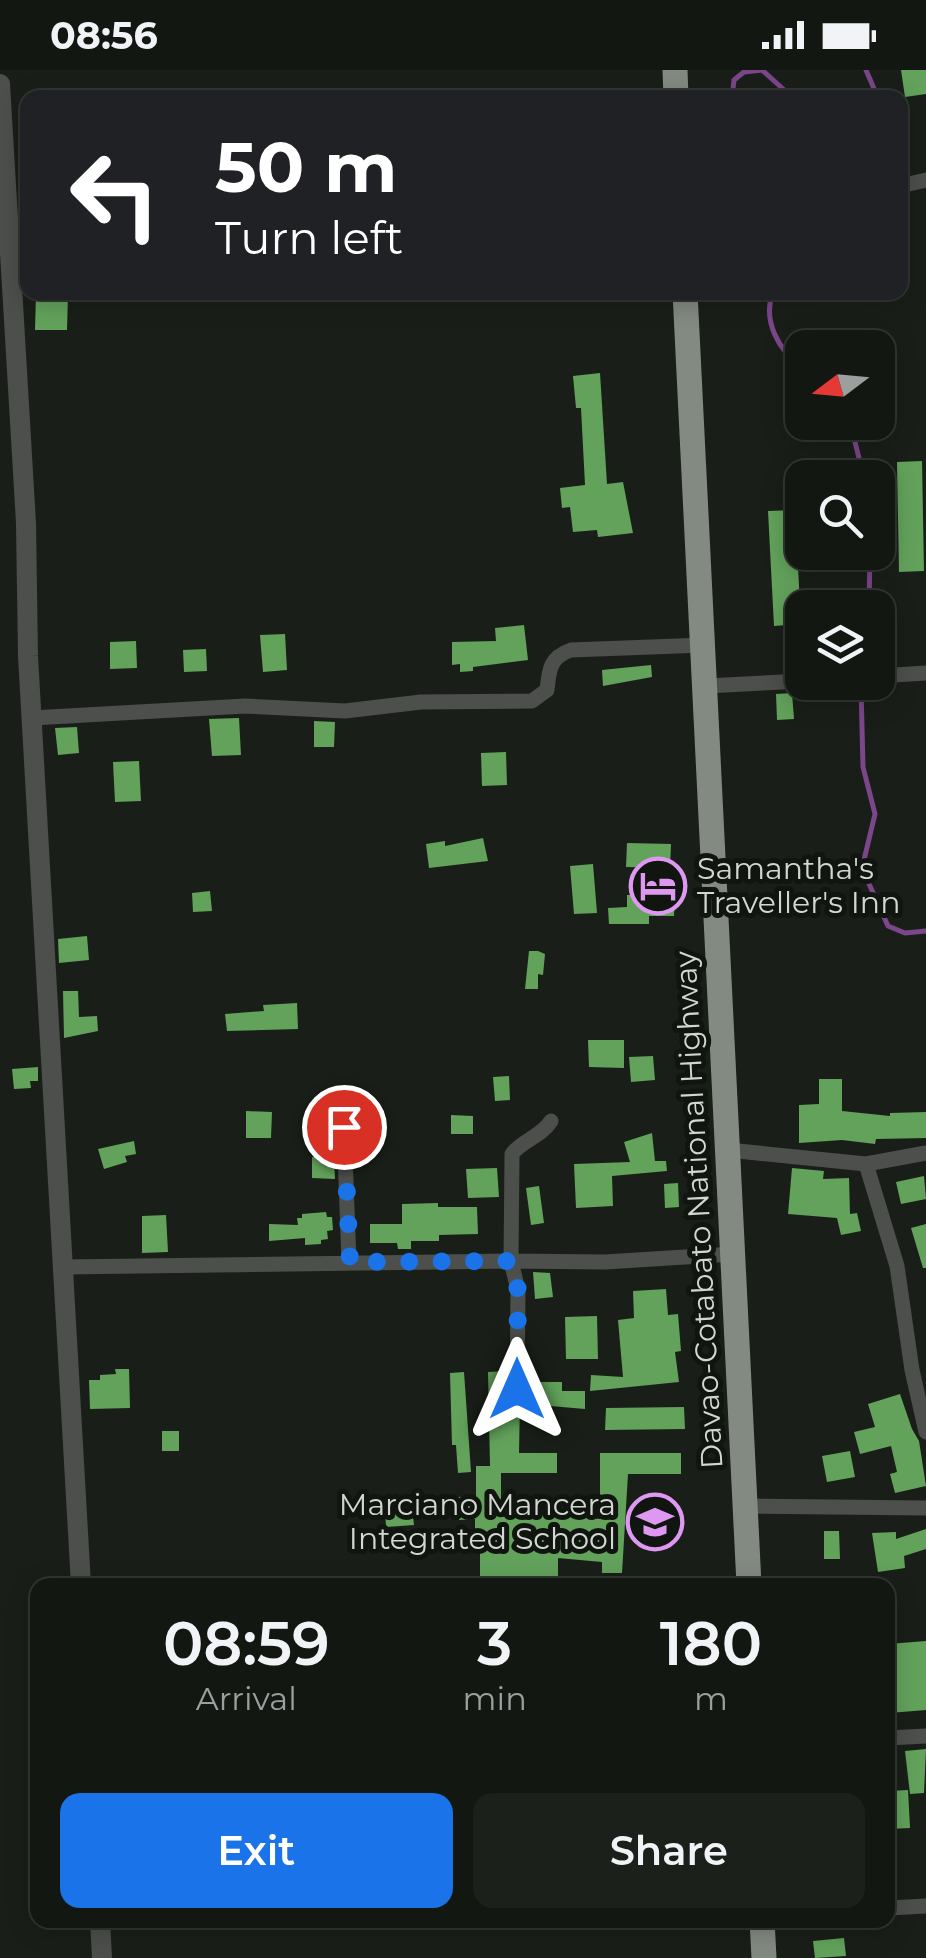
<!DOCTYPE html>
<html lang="en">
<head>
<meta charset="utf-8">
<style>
  :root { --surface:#131712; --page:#1c201b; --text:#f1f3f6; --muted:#9d9f9f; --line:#323632; --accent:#1a73e8 }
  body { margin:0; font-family:Montserrat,sans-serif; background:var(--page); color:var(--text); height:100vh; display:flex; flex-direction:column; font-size:38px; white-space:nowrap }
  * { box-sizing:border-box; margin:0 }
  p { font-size:32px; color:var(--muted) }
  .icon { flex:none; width:55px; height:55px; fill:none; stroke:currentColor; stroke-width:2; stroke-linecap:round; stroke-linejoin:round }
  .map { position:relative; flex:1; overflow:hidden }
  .drawer { position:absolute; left:30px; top:1508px; width:865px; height:350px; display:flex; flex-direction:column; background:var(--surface); border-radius:20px; box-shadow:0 5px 25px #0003,0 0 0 2px var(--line) }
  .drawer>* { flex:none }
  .hud { position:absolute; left:20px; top:20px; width:888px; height:210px; border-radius:20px; box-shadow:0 5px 25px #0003,0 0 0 2px var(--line); background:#202124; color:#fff; overflow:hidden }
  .needle { width:65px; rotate:254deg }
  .controls { position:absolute; left:785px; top:260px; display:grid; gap:20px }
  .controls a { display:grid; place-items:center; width:110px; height:110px; border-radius:20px; background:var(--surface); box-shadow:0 5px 25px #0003,0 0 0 2px var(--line); font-size:50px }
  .pin { position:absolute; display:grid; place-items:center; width:85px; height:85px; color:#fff; margin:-42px; border:5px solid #fff; border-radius:50%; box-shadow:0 2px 10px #0007 }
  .me { position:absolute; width:110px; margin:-55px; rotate:0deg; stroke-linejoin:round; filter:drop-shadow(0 0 8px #0008) }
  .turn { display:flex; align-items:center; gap:35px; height:210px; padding:0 30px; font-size:45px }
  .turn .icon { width:130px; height:130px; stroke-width:2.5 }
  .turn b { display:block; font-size:70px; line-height:85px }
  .eta { display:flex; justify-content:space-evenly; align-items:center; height:170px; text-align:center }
  .eta b { font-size:60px; font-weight:600; line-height:70px }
  .button { display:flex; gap:20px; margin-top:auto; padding:20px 30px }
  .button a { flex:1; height:115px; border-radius:20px; background:var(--accent); color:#fff; font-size:40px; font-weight:600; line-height:115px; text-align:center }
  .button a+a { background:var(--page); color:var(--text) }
  .status { display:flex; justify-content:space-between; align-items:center; height:70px; padding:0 50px; background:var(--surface); direction:ltr }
  .status svg { height:28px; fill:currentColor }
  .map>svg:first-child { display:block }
</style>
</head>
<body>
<div class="status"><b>08:56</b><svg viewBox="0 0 49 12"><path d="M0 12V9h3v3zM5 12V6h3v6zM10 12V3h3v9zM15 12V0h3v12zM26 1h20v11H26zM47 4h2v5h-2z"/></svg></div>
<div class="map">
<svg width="926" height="1888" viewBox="0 0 926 1888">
  <rect width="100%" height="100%" fill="#191f18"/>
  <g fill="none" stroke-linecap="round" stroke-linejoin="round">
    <path stroke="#7c468b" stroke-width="5" d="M 762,0 L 793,28
      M 866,0 L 878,28
      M 732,28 L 734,10 L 744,2 L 762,0
      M 773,222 C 762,251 779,281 802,297
      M 850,352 L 864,408
      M 869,538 L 870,482
      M 861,617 L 863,697 L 875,744 L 864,790 L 865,805 L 888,856 L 905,863 L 926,861"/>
  </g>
  <path fill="#62a25b" d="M 901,0 L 926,0 L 926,24 L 905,27 Z
    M 36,224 L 68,224 L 67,260 L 35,260 Z
    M 600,303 L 607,414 L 623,412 L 633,463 L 598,467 L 597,460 L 573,462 L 570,437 L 562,438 L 560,418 L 585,415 L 581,338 L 576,338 L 573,306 Z
    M 922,391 L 924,501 L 899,502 L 897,392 Z
    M 795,440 L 801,554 L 774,556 L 768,441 Z
    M 524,555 L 528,590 L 473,597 L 473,601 L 460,602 L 460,594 L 452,595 L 452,572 L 496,571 L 495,558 Z
    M 285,564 L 287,600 L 263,602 L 260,565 Z
    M 136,571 L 137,598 L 110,599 L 110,572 Z
    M 206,579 L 207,601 L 184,602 L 183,580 Z
    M 651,595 L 652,607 L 603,616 L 602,600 Z
    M 792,623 L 794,649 L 777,650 L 776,624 Z
    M 239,648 L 241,685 L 212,686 L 209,649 Z
    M 314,651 L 335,652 L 334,677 L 314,677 Z
    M 77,657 L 79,683 L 58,685 L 55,658 Z
    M 506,682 L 507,715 L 482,716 L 481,683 Z
    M 139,691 L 141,731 L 115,732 L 113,692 Z
    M 483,768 L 488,791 L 429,798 L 426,774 L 445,771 L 445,776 Z
    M 627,773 L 671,774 L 670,798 L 626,797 Z
    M 593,794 L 597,843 L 574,844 L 570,796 Z
    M 210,821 L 212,841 L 193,842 L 192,823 Z
    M 675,824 L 674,846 L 649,846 L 649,854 L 609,854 L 608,838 L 627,837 L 627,825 Z
    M 87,866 L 89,890 L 59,893 L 58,869 Z
    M 538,881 L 545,884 L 543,905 L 538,904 L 538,919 L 525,919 L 529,881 Z
    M 63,921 L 78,921 L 79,947 L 97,946 L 98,961 L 64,968 Z
    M 297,933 L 298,959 L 227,961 L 225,944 L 264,941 L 263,935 Z
    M 588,970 L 624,970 L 624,998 L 589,997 Z
    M 653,986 L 655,1010 L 631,1012 L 629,987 Z
    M 38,997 L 38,1011 L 30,1011 L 31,1018 L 14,1019 L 12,999 Z
    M 509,1006 L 510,1030 L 495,1031 L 493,1007 Z
    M 819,1009 L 842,1009 L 842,1041 L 890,1046 L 890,1043 L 926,1042 L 926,1068 L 876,1069 L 875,1074 L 842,1070 L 799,1073 L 799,1035 L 819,1034 Z
    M 246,1041 L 272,1042 L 271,1068 L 246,1068 Z
    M 451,1045 L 473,1046 L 473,1064 L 451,1064 Z
    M 652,1063 L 655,1091 L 666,1091 L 667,1101 L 612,1106 L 613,1136 L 576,1138 L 574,1094 L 630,1092 L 624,1072 Z
    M 134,1071 L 136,1084 L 125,1086 L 127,1092 L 104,1099 L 98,1079 Z
    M 312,1087 L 334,1088 L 335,1109 L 312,1108 Z
    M 497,1098 L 499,1127 L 468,1128 L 466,1099 Z
    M 792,1098 L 824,1101 L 823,1109 L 849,1108 L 850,1144 L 857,1143 L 861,1161 L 841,1165 L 837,1148 L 788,1144 Z
    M 924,1106 L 926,1129 L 901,1134 L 896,1112 Z
    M 678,1113 L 679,1137 L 665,1138 L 664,1114 Z
    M 539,1116 L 544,1153 L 531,1155 L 526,1118 Z
    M 438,1133 L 438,1137 L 477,1137 L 478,1164 L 439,1165 L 439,1171 L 411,1171 L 411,1179 L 398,1179 L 397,1173 L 370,1173 L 370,1154 L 402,1154 L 402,1134 Z
    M 326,1142 L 327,1147 L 332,1147 L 333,1160 L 327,1161 L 328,1169 L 321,1170 L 321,1174 L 305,1175 L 305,1168 L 269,1171 L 269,1154 L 298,1155 L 297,1148 L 302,1148 L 302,1144 Z
    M 166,1145 L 168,1182 L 142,1183 L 142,1146 Z
    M 926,1154 L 926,1198 L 923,1198 L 911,1158 Z
    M 533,1202 L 550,1203 L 553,1227 L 535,1229 Z
    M 666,1219 L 668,1245 L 678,1244 L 681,1281 L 675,1282 L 679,1312 L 590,1321 L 591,1305 L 623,1307 L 618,1250 L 634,1248 L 633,1221 Z
    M 597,1246 L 598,1289 L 566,1289 L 565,1247 Z
    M 115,1299 L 129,1299 L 130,1338 L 90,1339 L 89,1310 L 100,1310 L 100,1305 L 116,1304 Z
    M 506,1301 L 507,1324 L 513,1331 L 520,1331 L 519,1383 L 557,1383 L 557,1403 L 501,1403 L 501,1447 L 546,1445 L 600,1449 L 600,1383 L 681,1383 L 681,1404 L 628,1404 L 622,1503 L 602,1503 L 602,1492 L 558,1488 L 558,1515 L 541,1515 L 541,1506 L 480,1507 L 480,1466 L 475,1466 L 475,1449 L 459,1450 L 458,1427 L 476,1426 L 476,1396 L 490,1396 L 488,1302 Z
    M 464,1302 L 471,1402 L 458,1403 L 456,1375 L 452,1375 L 450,1303 Z
    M 538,1312 L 562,1312 L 562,1321 L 585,1321 L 585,1339 L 539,1335 Z
    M 900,1324 L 912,1359 L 919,1371 L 926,1416 L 895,1423 L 890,1404 L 897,1402 L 891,1376 L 860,1384 L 854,1362 L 875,1357 L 868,1334 Z
    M 684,1337 L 685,1359 L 605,1360 L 606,1338 Z
    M 162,1361 L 179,1361 L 179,1381 L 162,1381 Z
    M 850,1381 L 855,1407 L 827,1412 L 822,1386 Z
    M 412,1438 L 414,1455 L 386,1457 L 385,1440 Z
    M 926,1459 L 926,1479 L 904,1486 L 905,1498 L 878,1502 L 872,1463 L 896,1462 L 896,1469 Z
    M 824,1461 L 839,1461 L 840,1489 L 824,1489 Z
    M 926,1571 L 926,1640 L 889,1643 L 888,1574 Z
    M 926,1679 L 924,1723 L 910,1724 L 905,1681 Z
    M 908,1720 L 910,1758 L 888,1759 L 888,1721 Z
    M 844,1868 L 846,1886 L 815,1888 L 813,1871 Z"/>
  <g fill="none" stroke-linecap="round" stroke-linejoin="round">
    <path stroke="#4c4f4b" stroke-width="15" d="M 900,116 L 926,110
      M 878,606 L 926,603
      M 706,616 L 802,611
      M 32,648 L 245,636 L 345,641 L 421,632 L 532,631 L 547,620 C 549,600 550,587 571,580 L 704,575
      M 551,1051 C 541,1067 522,1070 512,1084 L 511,1191 L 605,1192 L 733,1184
      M 344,1057 L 349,1192
      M 728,1080 L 866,1094 L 926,1083
      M 866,1094 L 897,1196 L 912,1300 L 926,1362
      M 63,1197 L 511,1191 L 518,1220 L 517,1319
      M 746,1436 L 926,1438
      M 888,1668 L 926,1666
      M 888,1838 L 926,1836"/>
    <path stroke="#4c4f4b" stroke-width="20" d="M 0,14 L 26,453 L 28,586 L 81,1515
      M 100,1850 L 102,1888"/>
    <path stroke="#838a82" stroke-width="25" d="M 675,0 L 676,28
      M 685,222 L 749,1515
      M 762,1850 L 764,1888"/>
  </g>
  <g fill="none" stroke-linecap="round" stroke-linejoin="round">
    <path stroke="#1a73e8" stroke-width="18" stroke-dasharray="0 32.4" d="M 344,1057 L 350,1192 L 511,1191 L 518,1220 L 517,1319"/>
  </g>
  <defs>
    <g id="hotel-ring" transform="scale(2.875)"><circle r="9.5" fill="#10160f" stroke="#de98f2" stroke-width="1.5"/><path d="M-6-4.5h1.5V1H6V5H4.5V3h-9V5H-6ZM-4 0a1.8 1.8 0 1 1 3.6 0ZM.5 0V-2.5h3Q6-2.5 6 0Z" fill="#de98f2"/></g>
    <g id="school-ring" transform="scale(2.875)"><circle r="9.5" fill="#10160f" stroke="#de98f2" stroke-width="1.5"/><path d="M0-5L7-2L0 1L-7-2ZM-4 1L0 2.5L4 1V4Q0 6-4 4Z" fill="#de98f2"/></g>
  </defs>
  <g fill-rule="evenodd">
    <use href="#hotel-ring" x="658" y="816"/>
    <use href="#school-ring" x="655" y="1452"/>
  </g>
  <g text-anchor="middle" stroke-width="10" stroke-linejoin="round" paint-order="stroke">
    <g font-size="30" fill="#d3d7d2" stroke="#10160f" text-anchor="start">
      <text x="697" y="809">Samantha's<tspan x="697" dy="34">Traveller's Inn</tspan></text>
      <text x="616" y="1445" text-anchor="end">Marciano Mancera<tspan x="616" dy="34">Integrated School</tspan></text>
    </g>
    <g font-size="30" fill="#d3d7d2" stroke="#10160f">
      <text transform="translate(699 1140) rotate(-93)" y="10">Davao-Cotabato National Highway</text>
    </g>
  </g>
</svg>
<div class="controls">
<a><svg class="needle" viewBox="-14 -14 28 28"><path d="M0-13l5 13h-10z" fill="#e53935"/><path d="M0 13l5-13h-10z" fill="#9d9f9f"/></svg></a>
<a><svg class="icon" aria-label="search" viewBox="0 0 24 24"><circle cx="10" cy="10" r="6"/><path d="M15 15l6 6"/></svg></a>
<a><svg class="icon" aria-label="layers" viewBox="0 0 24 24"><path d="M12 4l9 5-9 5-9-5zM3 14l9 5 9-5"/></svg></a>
</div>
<div class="pin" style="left:344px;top:1057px;background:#d93025"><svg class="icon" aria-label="arrive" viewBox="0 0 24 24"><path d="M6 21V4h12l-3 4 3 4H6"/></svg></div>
<svg class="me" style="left:517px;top:1319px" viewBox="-20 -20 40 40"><path d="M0-17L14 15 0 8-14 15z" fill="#1a73e8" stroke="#fff" stroke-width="4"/></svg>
<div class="hud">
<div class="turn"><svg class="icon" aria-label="left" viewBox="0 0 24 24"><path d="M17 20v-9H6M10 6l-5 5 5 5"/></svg><div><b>50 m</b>Turn left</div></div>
</div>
<section class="drawer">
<div class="eta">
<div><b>08:59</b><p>Arrival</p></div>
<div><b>3</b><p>min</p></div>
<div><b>180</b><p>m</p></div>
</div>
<div class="button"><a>Exit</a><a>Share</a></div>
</section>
</div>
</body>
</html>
